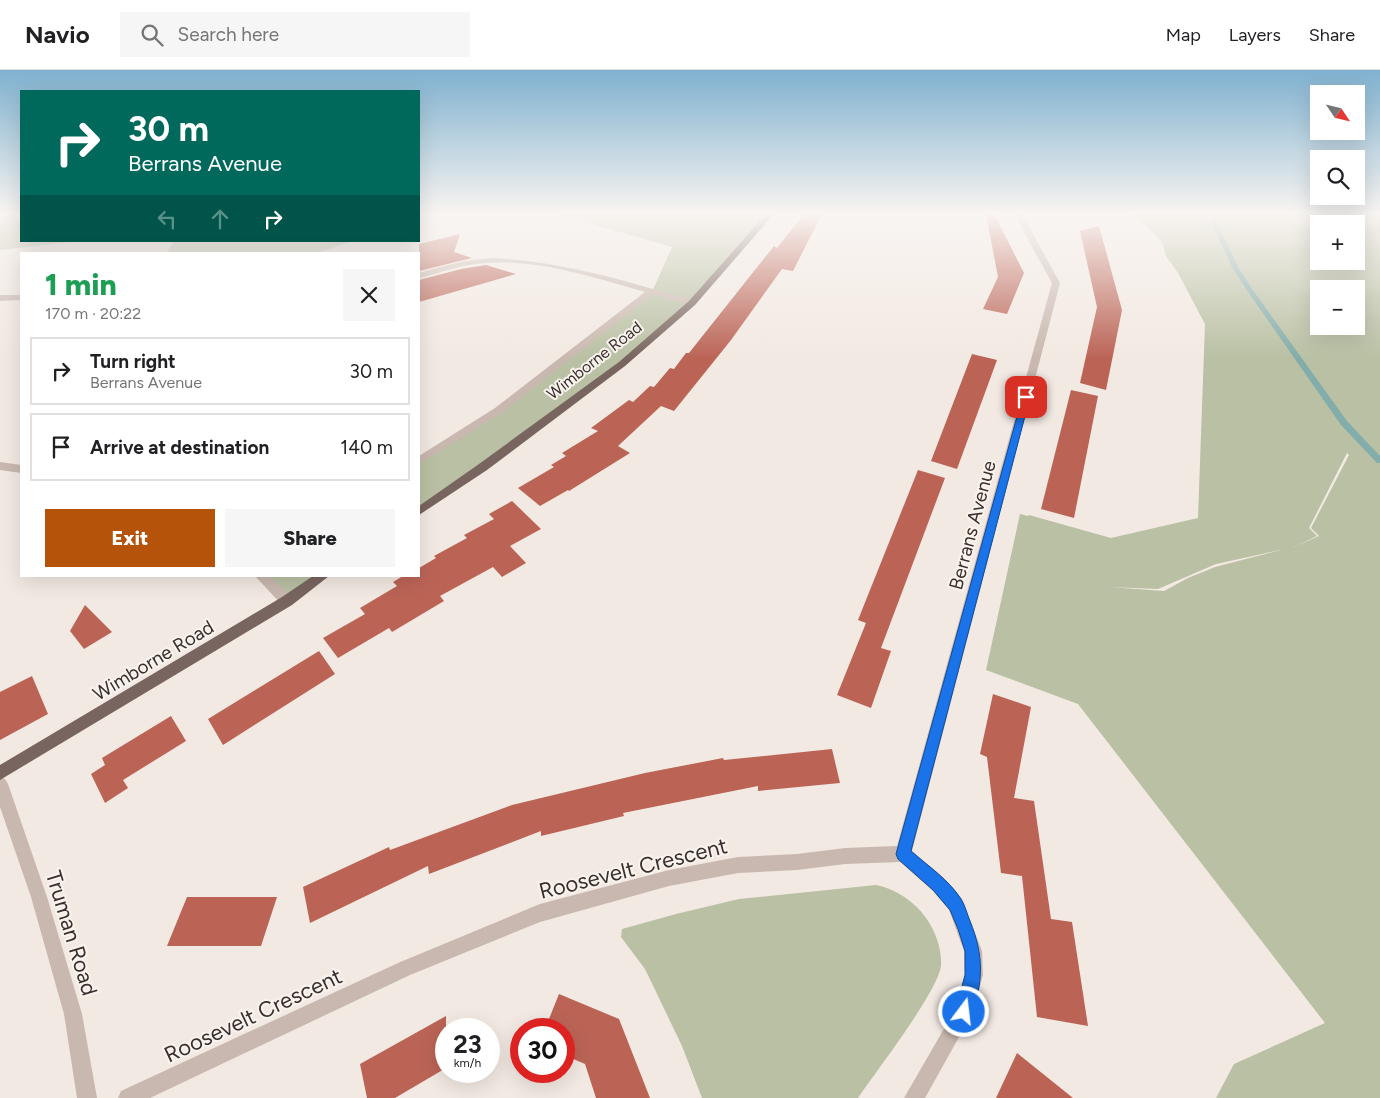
<!DOCTYPE html>
<html lang="en">
<head>
<meta charset="utf-8">
<style>
  :root { --surface:#fff; --page:#f6f6f6; --text:#202124; --muted:#757577; --line:#e0e0e0; --accent:#b45309 }
  body { margin:0; font-family:Figtree,sans-serif; background:var(--page); color:var(--text); height:100vh; display:flex; flex-direction:column; font-size:19px; white-space:nowrap }
  * { box-sizing:border-box; margin:0 }
  p { font-size:16px; color:var(--muted) }
  .icon { flex:none; width:28px; height:28px; fill:none; stroke:currentColor; stroke-width:2; stroke-linecap:round; stroke-linejoin:round }
  .map { position:relative; flex:1; overflow:hidden }
  .sheet { position:absolute; left:20px; top:182px; width:400px; height:325px; display:flex; flex-direction:column; background:var(--surface); border-radius:0px; box-shadow:0 5px 20px #0002 }
  .sheet>* { flex:none }
  .guide { position:absolute; left:20px; top:20px; width:400px; height:152px; border-radius:0px; box-shadow:0 5px 20px #0002; background:#00695c; color:#fff; overflow:hidden }
  .needle { width:32px; rotate:125deg }
  .tools { position:absolute; left:1310px; top:15px; display:grid; gap:10px }
  .tools a { display:grid; place-items:center; width:55px; height:55px; border-radius:0px; background:var(--surface); box-shadow:0 5px 20px #0002; font-size:25px }
  .speed { position:absolute; left:435px; top:948px; display:flex; gap:10px; font-size:25px; font-weight:700; text-align:center }
  .speed>* { display:grid; place-content:center; width:65px; height:65px; border-radius:50%; background:var(--surface); box-shadow:0 5px 20px #0002; line-height:1 }
  .speed small { font-size:12px; font-weight:400 }
  .speed .limit { border:8px solid #d22; background:#fff; color:#111 }
  .pin { position:absolute; display:grid; place-items:center; width:42px; height:42px; color:#fff; margin:-21px; border-radius:10px; box-shadow:0 2px 8px #0006 }
  .me { position:absolute; width:55px; margin:-28px; rotate:15deg; stroke-linejoin:round; filter:drop-shadow(0 0 4px #0008) }
  .turn { display:flex; align-items:center; gap:18px; height:105px; padding:0 25px; font-size:22px }
  .turn .icon { width:65px; height:65px; stroke-width:2.5 }
  .turn b { display:block; font-size:35px; line-height:42px }
  .lanes { display:flex; align-items:center; height:48px; padding:0 25px; background:#0003; justify-content:center; gap:25px; direction:ltr }
  .lanes .off { opacity:.35 }
  .round { display:grid; place-items:center; flex:none; width:52px; height:52px; border-radius:0px; background:var(--page) }
  .overview { display:flex; align-items:center; justify-content:space-between; height:85px; padding:0 25px }
  h1 { font-size:30px; font-weight:800; line-height:38px; color:#1e9e55 }
  .button { display:flex; gap:10px; margin-top:auto; padding:10px 25px }
  .button a { flex:1; height:58px; border-radius:0px; background:var(--accent); color:#fff; font-size:20px; font-weight:800; line-height:58px; text-align:center }
  .button a+a { background:var(--page); color:var(--text) }
  ul { padding:0; list-style:none }
  li { display:flex; align-items:center; gap:15px; height:68px; margin:0 10px 8px; padding:0 15px; border:2px solid var(--line); border-radius:0px }
  li div { flex:1 }
  li b { display:block; font-size:19px }
  li em { font-style:normal }
  header { display:flex; align-items:center; gap:30px; box-sizing:border-box; height:70px; padding:0 25px; background:var(--surface); border-bottom:1px solid var(--line) }
  header strong { font-size:24px }
  nav { display:flex; gap:28px; margin-inline-start:auto; font-size:18px }
  .search { width:350px; height:45px; background:var(--page); display:flex; align-items:center; gap:12px; box-sizing:border-box; padding:0 18px; border-radius:0px; color:var(--muted); font-size:19px }
  .map>svg:first-child { display:block }
</style>
</head>
<body>
<header>
<strong>Navio</strong>
<div class="search"><svg class="icon" aria-label="search" viewBox="0 0 24 24"><circle cx="10" cy="10" r="6"/><path d="M15 15l6 6"/></svg>Search here</div>
<nav><a>Map</a><a>Layers</a><a>Share</a></nav>
</header>
<div class="map">
<svg width="1380" height="1028" viewBox="0 0 1380 1028">
  <rect width="100%" height="100%" fill="#f2e9e2"/>
  <path fill="#b9c0a3" fill-rule="evenodd" d="M 9,144 L 21,144 L 21,171 L 79,171 L 0,180 L 0,154 Z
    M 557,144 L 770,144 L 692,233 L 622,294 L 483,397 L 419,441 L 419,391 L 499,340 L 652,222 L 672,177 Z
    M 1130,144 L 1380,144 L 1380,1028 L 1216,1028 L 1234,994 L 1325,953 L 1078,634 L 986,600 L 1020,444 L 1028,446 L 1029,445 L 1111,468 L 1198,448 L 1205,254 L 1178,203 L 1166,186 L 1162,172 L 1146,156 ZM 1319,154 L 1356,154 L 1356,191 L 1319,191 ZM 1319,219 L 1356,219 L 1356,256 L 1319,256 ZM 1347,383 L 1349,385 L 1311,458 L 1319,466 L 1294,477 L 1317,466 L 1309,458 ZM 1285,479 L 1215,497 L 1188,508 L 1164,521 L 1109,517 L 1158,519 L 1216,494 Z
    M 174,171 L 352,171 L 314,184 L 166,184 Z
    M 261,506 L 323,506 L 287,531 Z
    M 876,815 C 896,819 914,831 926,848 C 935,860 942,879 941,895 C 940,919 874,1004 858,1028 L 702,1028 L 682,976 L 645,899 L 621,867 L 622,859 L 676,844 L 739,829 Z"/>
  <g fill="none" stroke-linecap="round" stroke-linejoin="round">
    <path fill="#83adaa" fill-rule="evenodd" d="M 1207,144 L 1213,144 L 1238,197 L 1252,219 L 1347,351 L 1380,386 L 1380,393 L 1377,393 L 1341,355 L 1246,219 L 1232,197 Z"/>
  </g>
  <path fill="#bb6456" d="M 804,144 L 822,144 L 793,201 L 782,199 L 731,270 L 674,341 L 661,336 L 618,376 L 630,383 L 569,421 L 568,420 L 540,436 L 518,418 L 554,397 L 551,395 L 566,386 L 562,383 L 598,361 L 591,358 L 629,330 L 633,332 L 650,316 L 654,317 L 670,298 L 674,299 L 686,283 L 689,283 L 774,176 L 777,178 Z
    M 986,144 L 994,144 L 1024,203 L 1007,244 L 983,239 L 998,207 Z
    M 1099,156 L 1122,240 L 1106,320 L 1080,313 L 1097,237 L 1080,161 Z
    M 460,164 L 454,182 L 472,188 L 419,201 L 419,174 Z
    M 486,195 L 516,204 L 419,232 L 419,210 L 461,199 Z
    M 972,284 L 997,290 L 957,399 L 931,391 Z
    M 1071,320 L 1098,326 L 1074,448 L 1041,439 Z
    M 918,400 L 945,408 L 881,578 L 891,581 L 871,638 L 837,625 L 866,553 L 858,550 Z
    M 512,431 L 541,459 L 510,476 L 526,493 L 502,507 L 493,497 L 440,526 L 444,531 L 392,562 L 389,558 L 338,588 L 323,568 L 365,544 L 360,538 L 397,516 L 393,512 L 403,506 L 419,506 L 419,498 L 436,488 L 434,486 L 467,468 L 464,465 L 494,449 L 489,444 Z
    M 85,535 L 112,562 L 84,579 L 70,561 Z
    M 319,581 L 335,604 L 223,675 L 208,649 Z
    M 32,606 L 48,644 L 0,670 L 0,622 Z
    M 993,624 L 1031,637 L 1014,728 L 1034,731 L 1051,849 L 1072,852 L 1088,956 L 1037,947 L 1022,806 L 1001,803 L 987,687 L 980,684 Z
    M 171,646 L 186,671 L 123,710 L 128,718 L 105,733 L 91,704 L 105,695 L 102,688 Z
    M 832,679 L 840,713 L 758,721 L 758,716 L 623,743 L 624,746 L 541,766 L 541,761 L 429,804 L 428,796 L 310,853 L 303,817 L 389,777 L 390,780 L 512,735 L 645,703 L 723,688 L 724,690 Z
    M 187,827 L 277,827 L 261,876 L 167,876 Z
    M 559,924 L 619,949 L 650,1028 L 596,1028 L 585,994 L 564,985 L 564,959 L 545,959 Z
    M 446,946 L 446,998 L 395,1028 L 367,1028 L 360,994 Z
    M 1017,983 L 1073,1028 L 996,1028 Z"/>
  <g fill="none" stroke-linecap="round" stroke-linejoin="round">
    <path fill="#c9b8af" fill-rule="evenodd" d="M 1014,144 L 1022,144 L 1060,213 L 912,781 L 945,809 L 962,829 L 982,881 L 983,905 L 973,942 L 925,1028 L 904,1028 L 956,938 L 965,905 L 964,881 L 949,840 L 933,821 L 900,792 L 845,794 L 797,800 L 738,803 L 669,816 L 540,852 L 410,905 L 150,1028 L 118,1028 L 121,1021 L 398,893 L 540,834 L 669,800 L 738,787 L 797,784 L 845,778 L 897,776 L 1052,213 Z
      M 494,188 C 551,191 606,205 660,221 C 671,224 688,226 696,233 L 692,236 L 653,224 L 503,342 L 419,394 L 419,386 L 495,338 L 645,222 C 595,208 539,189 486,193 C 463,194 441,203 419,208 L 419,203 C 443,196 468,189 494,188 Z
      M 0,225 L 20,225 L 21,230 L 0,231 Z
      M 0,392 L 21,395 L 21,403 L 0,400 Z
      M 255,506 L 269,506 L 292,527 L 293,531 L 292,535 L 282,535 Z
      M 0,707 L 5,709 L 8,714 L 47,827 L 82,944 L 97,1028 L 77,1028 L 64,944 L 31,827 L 0,737 Z"/>
    <path fill="#79655f" fill-rule="evenodd" d="M 766,144 L 774,144 L 695,235 L 625,296 L 487,400 L 419,445 L 419,436 L 479,394 L 619,292 L 689,231 Z
      M 313,506 L 329,506 L 292,535 L 0,710 L 0,695 L 282,527 Z"/>
  </g>
  <linearGradient id="sky" x2="0" y2="1"><stop stop-color="#7fb1cf"/><stop offset="0.5" stop-color="#f9f5f2"/><stop offset="1" stop-color="#f9f5f2" stop-opacity="0"/></linearGradient>
  <rect width="1380" height="288" fill="url(#sky)"/>
  <path fill="#1a73e8" stroke="#114b97" d="M 1023,325 L 1029,325 L 1030,327 L 911,781 C 928,796 949,810 961,829 C 965,835 967,844 970,851 C 984,886 984,912 970,948 L 964,950 L 958,948 L 955,942 L 965,905 L 965,881 L 958,859 L 950,840 L 933,820 L 898,789 L 896,784 Z"/>
  <g text-anchor="middle" stroke-width="4" stroke-linejoin="round" paint-order="stroke">
    <g font-size="16" fill="#392f2c" stroke="#f9f3ee">
      <text transform="translate(594 290) rotate(-38)" y="6">Wimborne Road</text>
    </g>
    <g font-size="19" fill="#392f2c" stroke="#f9f3ee">
      <text transform="translate(972 455) rotate(-75)" y="7">Berrans Avenue</text>
      <text transform="translate(153 590) rotate(-31)" y="7">Wimborne Road</text>
    </g>
    <g font-size="22" fill="#392f2c" stroke="#f9f3ee">
      <text transform="translate(633 798) rotate(-14)" y="8">Roosevelt Crescent</text>
      <text transform="translate(72 863) rotate(73)" y="8">Truman Road</text>
      <text transform="translate(253 945) rotate(-25)" y="8">Roosevelt Crescent</text>
    </g>
  </g>
</svg>
<div class="tools">
<a><svg class="needle" viewBox="-14 -14 28 28"><path d="M0-13l5 13h-10z" fill="#e53935"/><path d="M0 13l5-13h-10z" fill="#757577"/></svg></a>
<a><svg class="icon" aria-label="search" viewBox="0 0 24 24"><circle cx="10" cy="10" r="6"/><path d="M15 15l6 6"/></svg></a>
<a>+</a>
<a>−</a>
</div>
<div class="speed"><div>23<small>km/h</small></div><div class="limit">30</div></div>
<div class="pin" style="left:1026px;top:327px;background:#d93025"><svg class="icon" aria-label="arrive" viewBox="0 0 24 24"><path d="M6 21V4h12l-3 4 3 4H6"/></svg></div>
<svg class="me" style="left:964px;top:942px" viewBox="-20 -20 40 40"><circle r="17" fill="#1a73e8" stroke="#fff" stroke-width="3"/><path d="M0-11L8 9 0 5-8 9z" fill="#fff"/></svg>
<div class="guide">
<div class="turn"><svg class="icon" aria-label="right" viewBox="0 0 24 24"><path d="M7 20v-9h11M14 6l5 5-5 5"/></svg><div><b>30 m</b>Berrans Avenue</div></div>
<div class="lanes"><svg class="icon off" aria-label="left" viewBox="0 0 24 24"><path d="M17 20v-9H6M10 6l-5 5 5 5"/></svg><svg class="icon off" aria-label="ahead" viewBox="0 0 24 24"><path d="M12 20V5M6 11l6-6 6 6"/></svg><svg class="icon" aria-label="right" viewBox="0 0 24 24"><path d="M7 20v-9h11M14 6l5 5-5 5"/></svg></div>
</div>
<section class="sheet">
<div class="overview"><div><h1>1 min</h1><p>170 m · 20:22</p></div><a class="round"><svg class="icon" aria-label="close" viewBox="0 0 24 24"><path d="M6 6l12 12M18 6L6 18"/></svg></a></div>
<ul>
<li><svg class="icon" aria-label="right" viewBox="0 0 24 24"><path d="M7 20v-9h11M14 6l5 5-5 5"/></svg><div><b>Turn right</b><p>Berrans Avenue</p></div><em>30 m</em></li>
<li><svg class="icon" aria-label="arrive" viewBox="0 0 24 24"><path d="M6 21V4h12l-3 4 3 4H6"/></svg><div><b>Arrive at destination</b></div><em>140 m</em></li>
</ul>
<div class="button"><a>Exit</a><a>Share</a></div>
</section>
</div>
</body>
</html>
